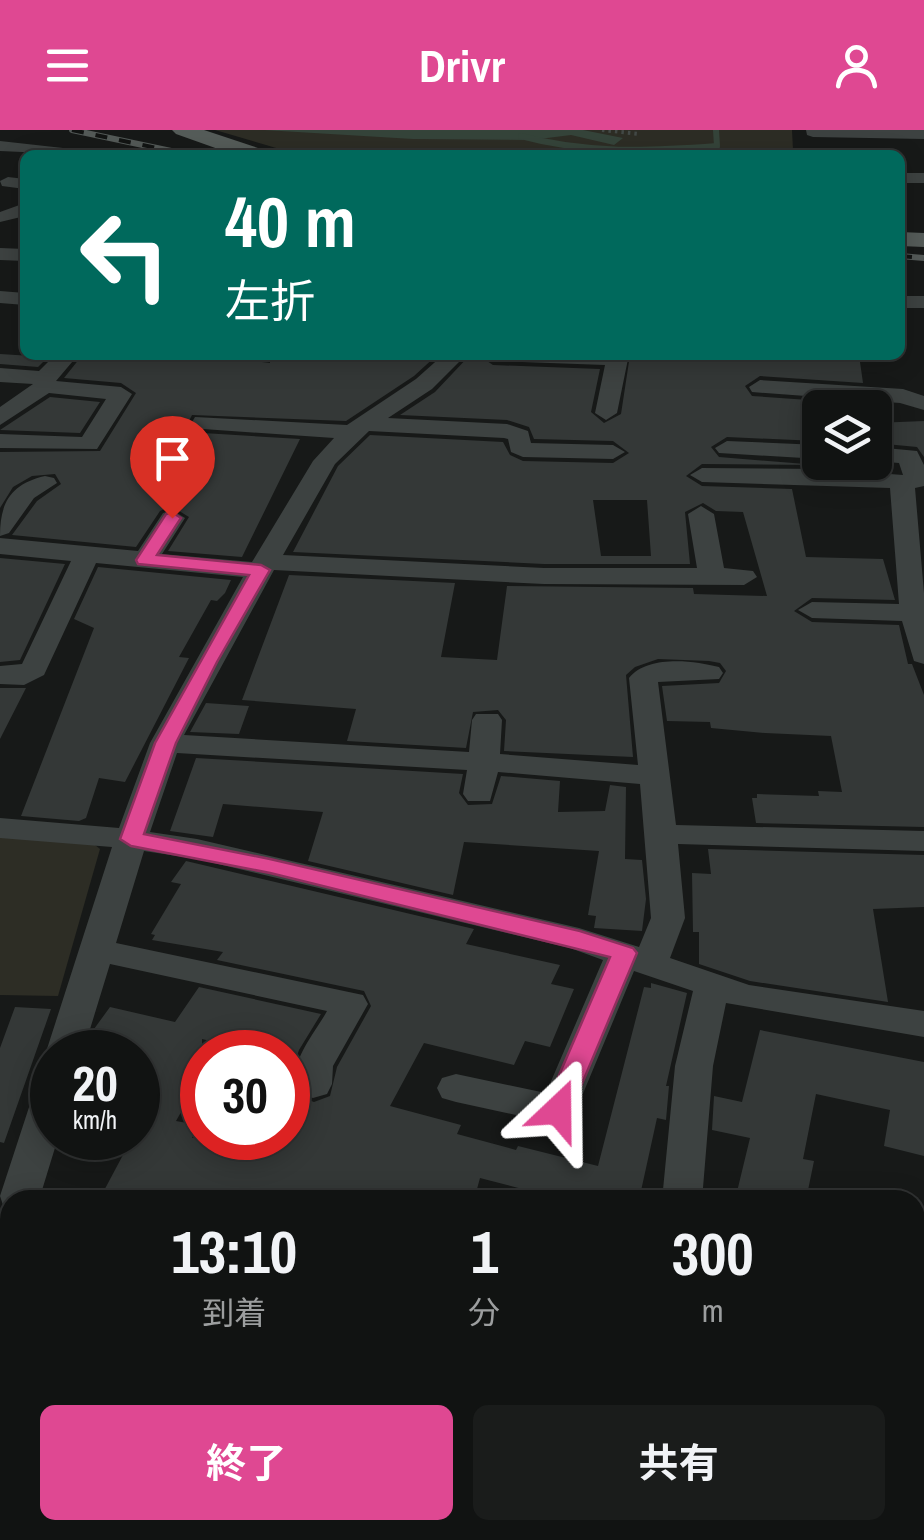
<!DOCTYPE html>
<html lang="ja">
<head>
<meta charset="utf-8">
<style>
  :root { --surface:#111312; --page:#1a1c1b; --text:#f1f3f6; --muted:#9c9e9f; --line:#303232; --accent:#df4892 }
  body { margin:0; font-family:"Archivo Narrow","Noto Sans JP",sans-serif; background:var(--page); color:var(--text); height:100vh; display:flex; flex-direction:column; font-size:38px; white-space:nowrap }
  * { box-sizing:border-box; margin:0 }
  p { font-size:32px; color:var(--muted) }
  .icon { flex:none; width:55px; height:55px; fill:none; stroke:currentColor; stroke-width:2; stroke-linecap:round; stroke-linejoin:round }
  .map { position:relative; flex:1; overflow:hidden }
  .drawer { position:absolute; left:0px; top:1060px; width:925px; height:350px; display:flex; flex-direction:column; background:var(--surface); border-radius:30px 30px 0 0; box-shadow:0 5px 25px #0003,0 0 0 2px var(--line) }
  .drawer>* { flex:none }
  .guide { position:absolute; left:20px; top:20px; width:885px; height:210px; border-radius:15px; box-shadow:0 5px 25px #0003,0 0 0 2px var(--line); background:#00695c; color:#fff; overflow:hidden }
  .tools { position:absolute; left:802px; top:260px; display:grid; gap:20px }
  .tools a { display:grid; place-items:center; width:90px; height:90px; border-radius:15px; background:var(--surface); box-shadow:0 5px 25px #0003,0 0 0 2px var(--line); font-size:50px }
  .speed { position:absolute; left:30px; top:900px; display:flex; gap:20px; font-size:50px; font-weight:700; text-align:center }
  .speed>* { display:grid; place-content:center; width:130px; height:130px; border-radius:50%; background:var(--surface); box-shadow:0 5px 25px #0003,0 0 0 2px var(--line); line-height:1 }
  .speed small { font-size:25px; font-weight:400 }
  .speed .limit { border:15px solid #d22; background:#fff; color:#111 }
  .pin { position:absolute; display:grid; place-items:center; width:85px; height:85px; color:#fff; margin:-102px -42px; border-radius:50% 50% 50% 0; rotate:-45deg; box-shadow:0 0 10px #0007 }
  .pin .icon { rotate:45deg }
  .me { position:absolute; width:110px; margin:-55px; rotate:23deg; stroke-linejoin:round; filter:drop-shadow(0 0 8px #0008) }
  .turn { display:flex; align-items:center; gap:35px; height:210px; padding:0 40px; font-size:45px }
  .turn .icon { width:130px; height:130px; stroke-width:2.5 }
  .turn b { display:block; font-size:70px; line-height:85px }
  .eta { display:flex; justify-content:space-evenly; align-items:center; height:170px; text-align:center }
  .eta b { font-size:60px; font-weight:700; line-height:70px }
  .action { display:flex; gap:20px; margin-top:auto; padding:20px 40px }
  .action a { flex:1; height:115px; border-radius:15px; background:var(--accent); color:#fff; font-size:40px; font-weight:700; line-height:115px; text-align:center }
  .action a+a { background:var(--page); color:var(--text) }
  header { display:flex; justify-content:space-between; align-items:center; height:130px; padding:0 40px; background:var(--accent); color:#fff; font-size:45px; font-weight:700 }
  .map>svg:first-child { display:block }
</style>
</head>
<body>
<header><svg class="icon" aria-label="menu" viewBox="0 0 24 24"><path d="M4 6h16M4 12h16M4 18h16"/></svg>Drivr<svg class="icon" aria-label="person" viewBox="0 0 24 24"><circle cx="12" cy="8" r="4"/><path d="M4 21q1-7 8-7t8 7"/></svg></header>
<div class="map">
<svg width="924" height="1410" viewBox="0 0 924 1410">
  <rect width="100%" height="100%" fill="#171918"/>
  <path fill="#2d2d25" d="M 215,0 L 792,0 L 793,20 L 788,25 L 300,25 Z
    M 0,704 L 95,715 L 100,719 L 58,866 L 0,865 Z"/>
  <path fill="#35443a" d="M 264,0 L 583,0 L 623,8 L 614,15 L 571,5 L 531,10 L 413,9 Z"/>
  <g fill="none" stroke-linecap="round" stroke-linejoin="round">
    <path stroke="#35443a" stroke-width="6" d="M 521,6 C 586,24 650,21 717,16 L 716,0"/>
  </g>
  <path fill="#343837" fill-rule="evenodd" d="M 0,224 L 48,227 L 38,237 L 0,234 Z
    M 105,225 L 202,225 L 270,233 L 270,225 L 437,225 L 414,246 L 346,291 L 192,285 L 188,293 L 203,303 L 300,309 L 242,427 L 168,421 L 189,387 L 171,376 L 160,381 L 136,417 L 12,405 L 37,371 L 61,354 L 55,344 L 32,346 L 13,357 L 0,378 L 0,322 L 100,321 L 136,263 L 121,253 L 64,248 L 80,228 Z
    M 470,225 L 478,225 L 493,235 L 600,239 L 591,282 L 604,293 L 621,284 L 630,225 L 859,225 L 863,253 L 760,246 L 745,256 L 752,266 L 866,274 L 866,278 L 814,278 L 817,311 L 727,307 L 711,317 L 719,327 L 818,335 L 702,334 L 686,346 L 702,356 L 792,359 L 806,427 L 883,429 L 895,470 L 812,468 L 794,481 L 812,492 L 899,495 L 908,534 L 912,534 L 924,565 L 924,697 L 756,693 L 752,668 L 757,668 L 757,664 L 819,666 L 818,661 L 842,662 L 831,606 L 765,603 L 711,598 L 710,592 L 667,591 L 662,556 L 719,553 L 726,541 L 720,533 L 709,531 L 658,529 L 635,537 L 626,545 L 633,627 L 504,621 L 506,590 L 498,580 L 473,582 L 466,618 L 347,611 L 356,579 L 242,570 L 289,445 L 455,453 L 441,527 L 497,530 L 507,456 L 693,458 L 694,464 L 767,466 L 743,382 L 716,381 L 703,373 L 685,382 L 690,434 L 544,434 L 293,422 L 338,336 L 370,305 L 503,312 L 510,325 L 523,331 L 613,333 L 629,323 L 613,311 L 534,309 L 529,297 L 507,290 L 400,285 L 435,262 ZM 593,370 L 647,370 L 651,426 L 601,426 Z
    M 50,267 L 100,272 L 80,303 L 0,300 Z
    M 924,291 L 924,327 L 917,317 L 875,313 L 875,293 Z
    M 0,428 L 65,434 L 20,530 L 0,532 Z
    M 98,437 L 231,450 L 225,463 L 217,471 L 211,470 L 179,527 L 189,528 L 125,652 L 99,648 L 86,688 L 79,691 L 21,686 L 94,498 L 74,489 Z
    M 0,558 L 26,558 L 0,609 Z
    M 206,573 L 249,576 L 239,604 L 190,602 Z
    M 196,628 L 463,644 L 459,663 L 468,675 L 492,674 L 501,646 L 560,651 L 558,682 L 605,681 L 610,655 L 626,657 L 625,729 L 642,730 L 646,769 L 642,801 L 594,798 L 596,786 L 588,785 L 599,721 L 464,712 L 453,765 L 308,731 L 323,682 L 223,674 L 213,707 L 170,701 Z
    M 708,719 L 924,725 L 924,777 L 873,779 L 888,872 L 750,851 L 699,834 L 699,802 L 693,802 L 692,743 L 711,744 Z
    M 186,731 L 474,799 L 466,814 L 560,835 L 551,854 L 574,859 L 550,917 L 525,911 L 514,935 L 424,913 L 390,976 L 461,995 L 457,1004 L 516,1020 L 518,1016 L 598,1036 L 644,857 L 651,858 L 651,853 L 687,863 L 666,956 L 669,956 L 666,990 L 657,988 L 639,1070 L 564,1070 L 480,1048 L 474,1070 L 99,1070 L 132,1008 L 138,1008 L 138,922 L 106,922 L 117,905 L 94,899 L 110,877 L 175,892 L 199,857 L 321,884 L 299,920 L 291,943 L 295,965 L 314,972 L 330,966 L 337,937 L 371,876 L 364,861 L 217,830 L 223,822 L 152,810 L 155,805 L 151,804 L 181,754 L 171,752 ZM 202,909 L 257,922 L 288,922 L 288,1008 L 192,1008 L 198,995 L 176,991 L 202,945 Z
    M 15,877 L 51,879 L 4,1013 L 0,1012 L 0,918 Z
    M 760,900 L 924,932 L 924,1026 L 884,1016 L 890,980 L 816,964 L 803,1029 L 814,1031 L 806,1070 L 735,1070 L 750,1008 L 712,1000 L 714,966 L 742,972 Z"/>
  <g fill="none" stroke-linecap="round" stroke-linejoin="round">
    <path stroke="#434946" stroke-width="4" stroke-dasharray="2.5 4" stroke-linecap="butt" d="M 602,0 L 640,4"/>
    <path fill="#3d4241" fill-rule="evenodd" d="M 806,0 L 924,0 L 924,9 L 813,7 L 807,5 Z
      M 0,11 L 81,20 L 89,25 L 0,21 Z
      M 900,43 L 924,43 L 924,53 L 900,53 Z
      M 8,47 L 25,49 L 25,59 L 2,56 L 0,51 Z
      M 25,73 L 25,86 L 0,92 L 0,82 Z
      M 0,118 L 25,119 L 25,131 L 0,130 Z
      M 0,161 L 25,163 L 25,175 L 0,173 Z
      M 900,166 L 924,166 L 924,178 L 900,178 Z
      M 55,225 L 78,225 L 56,251 L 121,257 L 132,264 L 97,319 L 0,318 L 0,304 L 82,307 L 106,269 L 49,263 L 0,295 L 0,277 L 33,254 L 0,252 L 0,238 L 39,241 Z
      M 443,225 L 466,225 L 432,259 L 388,288 L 507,294 L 528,301 L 531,313 L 613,315 L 625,322 L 613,329 L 523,327 L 511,322 L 508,309 L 504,308 L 369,301 L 335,334 L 283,425 L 544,438 L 697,438 L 688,384 L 701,376 L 714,384 L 724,438 L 753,441 L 757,447 L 744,455 L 544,454 L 274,440 L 184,605 L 469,622 L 472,590 L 476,584 L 498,584 L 502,590 L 500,624 L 638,635 L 629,548 C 647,525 693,530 719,537 L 723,543 L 719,549 L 658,552 L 676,695 L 924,701 L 924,721 L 678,714 L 685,788 L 670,828 L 749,855 L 924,881 L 924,907 L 726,873 L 713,936 L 702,1070 L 662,1070 L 675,936 L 693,861 L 634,841 L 572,990 L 558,994 L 456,972 L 442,968 L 437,958 L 442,948 L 456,944 L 546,963 L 603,830 L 570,818 L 197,729 L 144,721 L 116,813 L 363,865 L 368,874 L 333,936 L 332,954 L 327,964 L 313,968 L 299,964 C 284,937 314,905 327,881 L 110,834 L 83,922 L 52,922 L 52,931 L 46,922 L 112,717 L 0,708 L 0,688 L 119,698 L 150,613 L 243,447 L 96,433 L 44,545 L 24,555 L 0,554 L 0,536 L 22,534 L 71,431 L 0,424 L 0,408 L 138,421 L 163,383 L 172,380 L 185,388 L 162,424 L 252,432 L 313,331 L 334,308 L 203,299 L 192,292 L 195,287 L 347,295 L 416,249 ZM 177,623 L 467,640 L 463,664 L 468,671 L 490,671 L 498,642 L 640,654 L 651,788 L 639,817 L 579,798 L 197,709 L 150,702 Z
      M 482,225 L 625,225 L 628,229 L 617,283 L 606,290 L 595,283 L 605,235 L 493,231 Z
      M 760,250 L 903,259 L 924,266 L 924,280 L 900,273 L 752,262 L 749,257 Z
      M 727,311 L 820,315 L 820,329 L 719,323 L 715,318 Z
      M 875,317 L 917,321 L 924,335 L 924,356 L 915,358 L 924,463 L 924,534 L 914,531 L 902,491 L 812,488 L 798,480 L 812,472 L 899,474 L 890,358 L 702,352 L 690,345 L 702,338 L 824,339 L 903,345 L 899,333 L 875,331 Z
      M 45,346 L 54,348 L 57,353 L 34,368 L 9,403 L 0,406 C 0,372 11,354 45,346 Z
      M 52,951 L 52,1008 L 58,1008 L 39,1070 L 10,1070 L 10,1083 L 5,1081 L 0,1066 L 33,965 L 38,955 Z
      M 10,1085 L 10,1173 L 0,1176 L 0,1088 Z
      M 915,1135 L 924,1137 L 924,1171 L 915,1169 Z
      M 301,1400 L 349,1400 L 348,1410 L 300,1410 Z
      M 434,1400 L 482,1400 L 478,1410 L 430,1410 Z"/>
    <path fill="#555c59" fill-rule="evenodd" d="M 172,0 L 204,0 L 264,20 L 267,25 L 235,25 L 176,4 Z
      M 900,102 L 924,103 L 924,117 L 900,116 Z"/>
    <g stroke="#545a58" stroke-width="6">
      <path id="rail" d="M 72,0 L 190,25
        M 900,126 L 924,128"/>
    </g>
    <use href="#rail" stroke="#121413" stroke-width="4" stroke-dasharray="12" stroke-linecap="butt"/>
  </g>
  <path fill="#df4892" stroke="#912f5f" stroke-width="2.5" d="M 172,382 L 181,388 L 157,425 L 261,435 L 270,440 L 217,532 L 176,613 L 144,704 L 270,729 L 580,801 L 633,818 L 637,823 L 568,987 L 548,987 L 544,980 L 610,827 L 270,743 L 131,716 L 120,709 L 155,613 L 249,445 L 138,434 L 136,430 L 166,384 Z"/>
</svg>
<div class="tools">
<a><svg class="icon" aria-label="layers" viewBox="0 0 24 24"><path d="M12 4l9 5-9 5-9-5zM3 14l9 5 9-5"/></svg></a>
</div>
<div class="speed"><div>20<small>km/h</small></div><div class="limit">30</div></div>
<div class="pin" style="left:172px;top:388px;background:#d93025"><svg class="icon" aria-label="arrive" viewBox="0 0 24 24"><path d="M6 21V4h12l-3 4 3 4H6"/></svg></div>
<svg class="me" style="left:558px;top:980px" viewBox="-20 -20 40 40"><path d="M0-17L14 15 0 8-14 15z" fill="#df4892" stroke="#fff" stroke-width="4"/></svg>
<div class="guide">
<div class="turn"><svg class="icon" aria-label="left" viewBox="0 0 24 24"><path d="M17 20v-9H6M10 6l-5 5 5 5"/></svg><div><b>40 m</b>左折</div></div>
</div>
<section class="drawer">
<div class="eta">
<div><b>13:10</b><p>到着</p></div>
<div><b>1</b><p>分</p></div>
<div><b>300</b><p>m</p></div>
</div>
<div class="action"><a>終了</a><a>共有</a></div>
</section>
</div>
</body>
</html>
